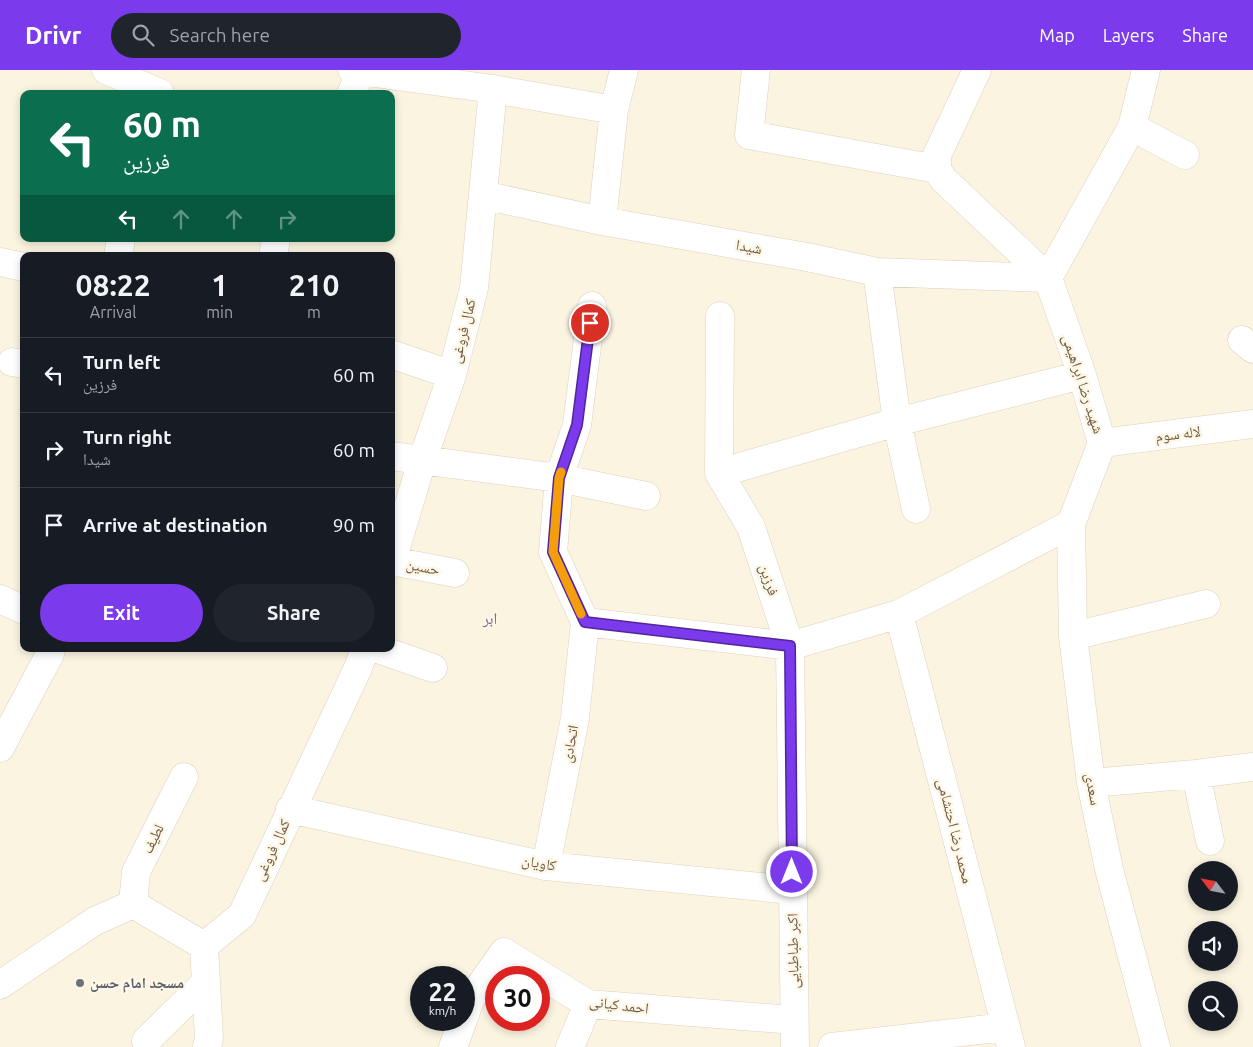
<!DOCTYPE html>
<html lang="en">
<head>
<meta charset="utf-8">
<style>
  :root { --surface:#171b24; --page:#20242c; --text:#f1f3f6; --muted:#9ea1a6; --line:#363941; --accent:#7c3aed }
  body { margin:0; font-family:Ubuntu,"Noto Naskh Arabic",sans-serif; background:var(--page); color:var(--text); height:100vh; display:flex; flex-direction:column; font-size:19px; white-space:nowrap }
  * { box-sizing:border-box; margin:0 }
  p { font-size:16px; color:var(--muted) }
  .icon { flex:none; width:28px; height:28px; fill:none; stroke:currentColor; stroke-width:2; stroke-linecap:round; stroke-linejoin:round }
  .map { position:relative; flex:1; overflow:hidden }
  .panel { position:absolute; left:20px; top:182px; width:375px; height:400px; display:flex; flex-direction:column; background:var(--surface); border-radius:10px; box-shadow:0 2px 8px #0003 }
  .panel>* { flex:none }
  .hud { position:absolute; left:20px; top:20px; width:375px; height:152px; border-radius:10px; box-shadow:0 2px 8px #0003; background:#0b6e4f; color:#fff; overflow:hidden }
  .needle { width:32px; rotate:302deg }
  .buttons { position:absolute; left:1188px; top:791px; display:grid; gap:10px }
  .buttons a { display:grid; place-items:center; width:50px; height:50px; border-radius:50%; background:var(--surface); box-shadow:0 2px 8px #0003; font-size:25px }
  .speed { position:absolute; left:410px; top:896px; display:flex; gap:10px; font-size:25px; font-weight:700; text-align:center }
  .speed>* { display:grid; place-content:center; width:65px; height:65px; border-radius:50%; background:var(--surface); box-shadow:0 2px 8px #0003; line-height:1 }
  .speed small { font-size:12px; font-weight:400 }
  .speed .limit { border:8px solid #d22; background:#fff; color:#111 }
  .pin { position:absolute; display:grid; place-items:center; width:42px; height:42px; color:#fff; margin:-21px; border:2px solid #fff; border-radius:50%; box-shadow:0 1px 5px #0007 }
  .me { position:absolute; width:55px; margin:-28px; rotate:0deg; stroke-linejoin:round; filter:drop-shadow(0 0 4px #0008) }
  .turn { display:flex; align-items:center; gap:18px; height:105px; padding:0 20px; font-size:22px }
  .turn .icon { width:65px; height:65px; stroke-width:2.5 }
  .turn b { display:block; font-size:35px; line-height:42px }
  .lanes { display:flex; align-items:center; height:48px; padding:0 20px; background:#0003; justify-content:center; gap:25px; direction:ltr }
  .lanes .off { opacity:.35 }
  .eta { display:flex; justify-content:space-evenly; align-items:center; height:85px; text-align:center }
  .eta b { font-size:30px; font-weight:600; line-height:35px }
  .cta { display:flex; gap:10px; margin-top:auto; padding:10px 20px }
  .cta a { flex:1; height:58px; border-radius:30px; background:var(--accent); color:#fff; font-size:20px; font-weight:600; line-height:58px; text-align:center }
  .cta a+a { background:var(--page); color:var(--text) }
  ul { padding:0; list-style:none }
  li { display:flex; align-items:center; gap:15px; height:75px; padding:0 20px; border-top:1px solid var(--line) }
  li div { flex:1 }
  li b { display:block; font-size:19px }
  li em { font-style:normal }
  header { display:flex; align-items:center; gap:30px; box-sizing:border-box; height:70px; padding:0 25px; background:var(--accent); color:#fff }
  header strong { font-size:24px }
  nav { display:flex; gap:28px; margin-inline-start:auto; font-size:18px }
  .search { width:350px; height:45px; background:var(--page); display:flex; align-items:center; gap:12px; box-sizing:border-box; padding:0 18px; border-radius:28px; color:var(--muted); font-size:19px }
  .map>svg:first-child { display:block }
</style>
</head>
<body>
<header>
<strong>Drivr</strong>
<div class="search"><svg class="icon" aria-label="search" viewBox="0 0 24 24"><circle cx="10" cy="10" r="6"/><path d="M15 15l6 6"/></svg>Search here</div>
<nav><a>Map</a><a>Layers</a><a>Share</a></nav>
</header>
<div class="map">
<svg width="1253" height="977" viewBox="0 0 1253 977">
  <rect width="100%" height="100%" fill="#fbf4e1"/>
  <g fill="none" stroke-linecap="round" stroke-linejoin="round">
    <g stroke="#ded1bd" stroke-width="29">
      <path id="minor" d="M 106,0 L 160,23
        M 352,0 L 493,19 L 614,40
        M 756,0 L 749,65 L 937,99
        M 977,0 L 937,85 L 937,99 L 943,109 L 1048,208
        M 351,24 L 361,2
        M 1132,57 L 1185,85
        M 483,125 L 602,151 L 807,187 L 877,202 L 1048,208
        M 602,151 L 614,40 L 624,0
        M 118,186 L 121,169
        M 273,186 L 276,169
        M 0,192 L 24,197
        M 877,202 L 897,352 L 916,439
        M 720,246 L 719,403 L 751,457 L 790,576 L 795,977
        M 1242,270 L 1253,279
        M 391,284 L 452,305
        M 12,292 L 24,294
        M 1102,373 L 1253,354
        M 391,386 L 559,408 L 646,426
        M 719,403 L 897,352 L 1082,305
        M 1071,454 L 1073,566 L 1091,713 L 1109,799 L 1156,977
        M 392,491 L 455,503
        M 391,494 L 422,391 L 452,305 L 474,218 L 493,19
        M 0,529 L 24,540
        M 899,544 L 1011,977
        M 585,552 L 790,576 L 899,544 L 1071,454 L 1102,373 L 1082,305 L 1048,208 L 1132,57 L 1146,0
        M 585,552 L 553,482 L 559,408 L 577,355 L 592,236
        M 1073,566 L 1206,534
        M 378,579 L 433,598
        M 0,678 L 50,584 L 51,579
        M 1196,704 L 1210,771
        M 1091,713 L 1196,704 L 1253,697
        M 290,739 L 546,796 L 792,820
        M 546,796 L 575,648 L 585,552
        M 133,834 L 136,802 L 184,707
        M 133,834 L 204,876
        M 0,915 L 95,851 L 133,834
        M 464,947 L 470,930 L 504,882 L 588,934 L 794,950
        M 146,971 L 206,912
        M 207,977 L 209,968 L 204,876 L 242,845 L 358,598 L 365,579
        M 453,977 L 463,950
        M 570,977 L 588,934
        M 832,977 L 1005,957"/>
    </g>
    <use href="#minor" stroke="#fff" stroke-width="28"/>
  </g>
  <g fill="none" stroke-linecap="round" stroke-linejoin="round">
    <g stroke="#51269a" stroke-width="12">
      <path id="route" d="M 590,253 L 577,355 L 559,408 L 553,482 L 585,552 L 790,576 L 792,802"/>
    </g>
    <use href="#route" stroke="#7c3aed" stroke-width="9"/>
    <path stroke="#f59e0b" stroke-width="9" d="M 561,402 L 559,408 L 553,482 L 581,544"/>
  </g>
  <circle fill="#6b7280" stroke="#fef7e6" stroke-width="2" cx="80" cy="913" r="5"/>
  <g text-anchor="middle" stroke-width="5" stroke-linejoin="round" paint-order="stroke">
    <g font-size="15" fill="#705c49" stroke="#fef7e6">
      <text transform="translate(749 177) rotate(10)" y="5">شیدا</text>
      <text transform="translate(463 261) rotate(-76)" y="5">کمال فروغی</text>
      <text transform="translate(1083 314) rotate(72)" y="5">شهید رضا ابراهیمی</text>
      <text transform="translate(1178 364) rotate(-7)" y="5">لاله سوم</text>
      <text transform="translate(423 497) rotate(11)" y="5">حسین</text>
      <text transform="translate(769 510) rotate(72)" y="5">فرزین</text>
      <text transform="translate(570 674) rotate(-79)" y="5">اتحادی</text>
      <text transform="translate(1093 719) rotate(80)" y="5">سعدی</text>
      <text transform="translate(955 761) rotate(76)" y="5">محمد رضا احتشامی</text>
      <text transform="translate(153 769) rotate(-64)" y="5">لطیف</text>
      <text transform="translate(272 780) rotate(-65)" y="5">کمال فروغی</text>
      <text transform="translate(539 793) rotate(10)" y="5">کاویان</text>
      <text transform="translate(793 881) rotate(-91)" y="5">اکبر طباطبایی</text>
      <text transform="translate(619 935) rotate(7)" y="5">احمد کیانی</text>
    </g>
    <g font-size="15" font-weight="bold" fill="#5b616d" stroke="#fef7e6" text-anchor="start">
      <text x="90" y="918">مسجد امام حسن</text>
    </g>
    <g font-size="16" fill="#896593" stroke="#fef7e6">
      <text x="490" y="554">ابر</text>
    </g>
  </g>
</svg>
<div class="buttons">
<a><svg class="needle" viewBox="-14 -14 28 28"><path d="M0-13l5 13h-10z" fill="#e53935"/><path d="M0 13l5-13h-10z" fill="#9ea1a6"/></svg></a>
<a><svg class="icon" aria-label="sound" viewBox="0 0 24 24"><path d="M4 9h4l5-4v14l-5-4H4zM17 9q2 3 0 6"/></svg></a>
<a><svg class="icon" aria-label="search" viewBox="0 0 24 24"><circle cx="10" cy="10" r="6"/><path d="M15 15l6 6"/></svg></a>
</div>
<div class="speed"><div>22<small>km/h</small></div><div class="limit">30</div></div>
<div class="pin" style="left:590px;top:253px;background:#d93025"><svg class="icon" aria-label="arrive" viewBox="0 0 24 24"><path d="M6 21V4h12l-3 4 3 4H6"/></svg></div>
<svg class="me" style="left:792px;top:802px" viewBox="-20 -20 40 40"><circle r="17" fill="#7c3aed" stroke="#fff" stroke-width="3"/><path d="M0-11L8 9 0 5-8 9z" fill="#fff"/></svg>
<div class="hud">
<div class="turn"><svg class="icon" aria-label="left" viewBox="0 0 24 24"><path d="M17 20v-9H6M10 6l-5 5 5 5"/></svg><div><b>60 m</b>فرزین</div></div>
<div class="lanes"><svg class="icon" aria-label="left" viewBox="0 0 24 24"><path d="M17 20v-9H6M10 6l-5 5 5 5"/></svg><svg class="icon off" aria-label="ahead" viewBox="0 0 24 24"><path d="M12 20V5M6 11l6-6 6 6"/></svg><svg class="icon off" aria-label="ahead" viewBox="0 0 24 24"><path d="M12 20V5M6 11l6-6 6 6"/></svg><svg class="icon off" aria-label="right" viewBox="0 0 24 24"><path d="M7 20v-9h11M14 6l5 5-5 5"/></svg></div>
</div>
<section class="panel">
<div class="eta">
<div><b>08:22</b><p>Arrival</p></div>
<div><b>1</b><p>min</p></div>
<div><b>210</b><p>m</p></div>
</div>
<ul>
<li><svg class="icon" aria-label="left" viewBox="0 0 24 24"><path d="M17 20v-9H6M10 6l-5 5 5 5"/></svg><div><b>Turn left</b><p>فرزین</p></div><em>60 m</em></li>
<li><svg class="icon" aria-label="right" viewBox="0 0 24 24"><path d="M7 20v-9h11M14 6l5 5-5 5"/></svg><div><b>Turn right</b><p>شیدا</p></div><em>60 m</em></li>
<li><svg class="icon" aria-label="arrive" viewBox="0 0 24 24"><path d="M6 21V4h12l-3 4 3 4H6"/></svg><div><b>Arrive at destination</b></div><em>90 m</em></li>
</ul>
<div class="cta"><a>Exit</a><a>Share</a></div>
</section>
</div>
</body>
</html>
